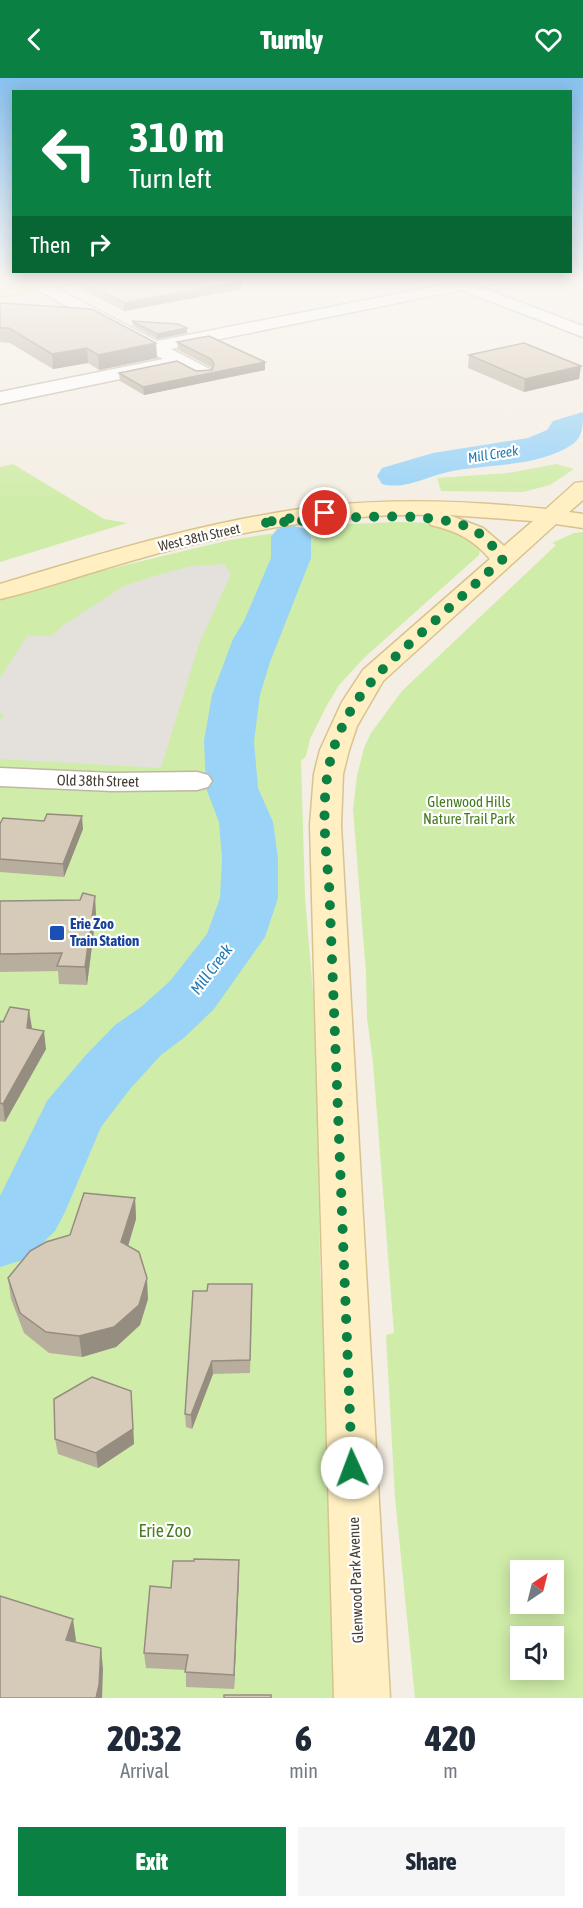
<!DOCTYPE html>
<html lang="en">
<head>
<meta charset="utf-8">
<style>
  :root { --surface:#fff; --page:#f6f6f7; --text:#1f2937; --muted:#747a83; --accent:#0b8043 }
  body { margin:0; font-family:"Asap Condensed",sans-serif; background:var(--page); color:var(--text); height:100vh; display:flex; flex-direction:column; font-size:22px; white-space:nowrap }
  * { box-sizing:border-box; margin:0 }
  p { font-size:20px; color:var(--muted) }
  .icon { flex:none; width:33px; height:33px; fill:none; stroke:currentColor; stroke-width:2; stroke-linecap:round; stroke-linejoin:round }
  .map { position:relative; height:1620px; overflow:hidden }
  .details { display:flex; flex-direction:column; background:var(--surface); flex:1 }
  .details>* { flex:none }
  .banner { position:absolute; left:12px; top:12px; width:560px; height:183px; border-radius:0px; box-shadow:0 3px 15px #0003; background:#0b8043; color:#fff; overflow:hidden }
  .needle { width:39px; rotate:35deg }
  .controls { position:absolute; left:510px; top:1482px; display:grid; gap:12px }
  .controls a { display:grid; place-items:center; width:54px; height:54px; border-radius:0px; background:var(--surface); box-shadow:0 3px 15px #0003; font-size:30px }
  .pin { position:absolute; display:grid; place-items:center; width:51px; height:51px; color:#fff; margin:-26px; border:3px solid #fff; border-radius:50%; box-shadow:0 2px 6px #0007 }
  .me { position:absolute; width:66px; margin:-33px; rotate:358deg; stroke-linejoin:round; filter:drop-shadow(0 0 4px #0008) }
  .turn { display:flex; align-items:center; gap:21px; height:126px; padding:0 18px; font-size:27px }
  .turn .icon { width:78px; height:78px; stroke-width:2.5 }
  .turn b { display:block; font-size:42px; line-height:51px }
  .then { display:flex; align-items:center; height:57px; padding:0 18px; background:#0003; gap:12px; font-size:22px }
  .eta { display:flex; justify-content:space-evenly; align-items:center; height:102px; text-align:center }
  .eta b { font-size:36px; font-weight:800; line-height:42px }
  .button { display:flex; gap:12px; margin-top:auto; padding:12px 18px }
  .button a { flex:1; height:69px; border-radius:0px; background:var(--accent); color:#fff; font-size:24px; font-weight:800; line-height:69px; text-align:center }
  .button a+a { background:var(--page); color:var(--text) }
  header { display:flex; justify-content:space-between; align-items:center; height:78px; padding:0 18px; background:var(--accent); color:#fff; font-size:27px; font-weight:800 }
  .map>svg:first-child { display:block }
</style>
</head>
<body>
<header><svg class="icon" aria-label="back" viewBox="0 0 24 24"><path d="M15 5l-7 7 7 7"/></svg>Turnly<svg class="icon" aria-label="heart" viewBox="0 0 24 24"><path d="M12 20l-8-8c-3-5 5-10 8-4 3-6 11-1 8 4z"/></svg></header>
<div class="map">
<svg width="583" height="1620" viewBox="0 0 583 1620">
  <rect width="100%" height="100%" fill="#f4eee4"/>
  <path fill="#cfeca8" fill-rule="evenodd" d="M 13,386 L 104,441 L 127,445 L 0,484 L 0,389 Z
    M 556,386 L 574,391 L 550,407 L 523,414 L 441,413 L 437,400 L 508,395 Z
    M 396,444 L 432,445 L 457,451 L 480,469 L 479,477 L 364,580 L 339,607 L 326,629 L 310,661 L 306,678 L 301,683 L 305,819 L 316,951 L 320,1190 L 327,1312 L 334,1620 L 0,1620 L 0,522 L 67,501 L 230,462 L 329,447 Z
    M 583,454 L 583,1620 L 415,1620 L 395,1419 L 386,1257 L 394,1255 L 373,984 L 367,940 L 366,895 L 353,731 L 357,698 L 364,670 L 371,655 L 402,613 L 556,467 L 552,465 L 574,455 ZM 520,1492 L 554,1492 L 554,1526 L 520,1526 ZM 520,1558 L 554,1558 L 554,1592 L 520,1592 Z"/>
  <path fill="#e4e1dd" d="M 224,486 L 231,496 L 199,566 L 161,690 L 0,681 L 0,644 L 4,636 L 0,635 L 0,600 L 27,558 L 51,558 L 64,547 L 122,509 L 154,498 L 192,488 Z"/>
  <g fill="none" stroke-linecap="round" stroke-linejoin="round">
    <path fill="#99d3f7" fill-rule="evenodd" d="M 583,334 C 583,346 583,359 573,366 C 537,390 489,385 448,394 C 426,399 405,412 382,406 L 377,398 L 382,390 L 433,375 L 528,360 L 547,352 L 553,343 Z
      M 291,447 L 305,451 L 311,459 L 311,480 L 270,584 L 260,617 L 254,663 L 258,710 L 273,744 L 278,780 L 278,820 L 265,859 L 214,931 L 185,959 L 161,977 L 130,1011 L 101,1049 L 65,1134 L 55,1153 L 26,1181 L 0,1189 L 0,1118 L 47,1023 L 84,979 L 115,947 L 141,929 L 170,903 L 207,856 L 220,820 L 222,780 L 219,744 L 206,710 L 204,663 L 212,617 L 233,561 L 244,543 L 271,480 L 271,459 L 277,451 Z"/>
    <g stroke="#c0b6a5" stroke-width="3">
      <path id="minor" d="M 41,202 L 157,263 L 452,205 L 454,202 L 498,202 L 496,205 L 480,209 L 583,248 L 583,259 L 461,212 L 171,271 L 210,291 L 212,295 L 210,299 L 196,299 L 178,289 L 0,326 L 0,314 L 163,281 L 34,210 L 32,207 L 34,204 Z
        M 0,690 L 112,695 L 197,694 L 208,697 L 212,703 L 208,709 L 197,712 L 112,713 L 0,708 Z"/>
    </g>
    <g stroke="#d8c38f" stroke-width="3">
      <path id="secondary" d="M 583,404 L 583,422 L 569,434 L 583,436 L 583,450 L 556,446 L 383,603 L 357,648 L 349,672 L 343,696 L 341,747 L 390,1620 L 334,1620 L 310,747 L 314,696 L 320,672 L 342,624 L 363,592 L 490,481 C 473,461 456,453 431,447 L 428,442 L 433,437 C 329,435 227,455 127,484 C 85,496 43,511 0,521 L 0,506 C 106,474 213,441 323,428 C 397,420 472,423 546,431 L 575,405 ZM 449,437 L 533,443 L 504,468 L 483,450 Z"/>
    </g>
    <g stroke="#efbd57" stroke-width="3">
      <path id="primary" d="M 38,202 L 75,202 L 67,207 L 0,219 L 0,209 Z"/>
    </g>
    <use href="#minor" fill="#fff" fill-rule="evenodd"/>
    <use href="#secondary" fill="#ffefc2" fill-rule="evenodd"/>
    <use href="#primary" fill="#ffdd91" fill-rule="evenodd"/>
  </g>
  <path fill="#b8ae9e" d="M 81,203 L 242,211 L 124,233 L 81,211 Z
    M 0,225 L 156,265 L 157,280 L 99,292 L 88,285 L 53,291 L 10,265 L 0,264 Z
    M 132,243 L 187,250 L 187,255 L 157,261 L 133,248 Z
    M 177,264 L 265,284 L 265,292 L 144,317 L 120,303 L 119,295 L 212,292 L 211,289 L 178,272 Z
    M 469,277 L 581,288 L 579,301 L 524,314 L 468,290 Z
    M 0,746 L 83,751 L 64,799 L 0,794 Z
    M 0,823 L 96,836 L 87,907 L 59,906 L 58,893 L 0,894 Z
    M 0,943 L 46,971 L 5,1044 L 0,1043 Z
    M 135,1120 L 136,1141 L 128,1168 L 148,1221 L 140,1247 L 116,1269 L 82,1279 L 49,1275 L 24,1255 L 11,1221 L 8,1200 L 70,1157 Z
    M 207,1213 L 252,1220 L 250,1295 L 213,1296 L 192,1351 L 186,1349 L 185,1336 Z
    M 131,1313 L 134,1366 L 98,1390 L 58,1376 L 55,1361 Z
    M 239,1482 L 239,1497 L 234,1611 L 186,1609 L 186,1592 L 146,1590 L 144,1575 L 171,1510 Z"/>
  <path fill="#968d81" d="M 242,203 L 242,211 L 124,233 L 124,225 Z
    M 187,250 L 187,255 L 157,261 L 157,256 Z
    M 156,265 L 157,280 L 99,292 L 98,277 Z
    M 87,270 L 88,285 L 53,291 L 52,276 Z
    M 265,284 L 265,292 L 144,317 L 143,309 Z
    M 581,288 L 579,301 L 524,314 L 525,301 Z
    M 82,738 L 83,751 L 64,799 L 63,786 Z
    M 95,818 L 96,836 L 87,907 L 85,889 Z
    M 29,932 L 32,950 L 27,950 Z
    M 44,953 L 46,971 L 5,1044 L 3,1026 Z
    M 135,1120 L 136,1141 L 123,1185 L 121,1164 Z
    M 147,1200 L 148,1221 L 140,1247 L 116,1269 L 82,1279 L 79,1258 Z
    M 212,1283 L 213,1296 L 192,1351 L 191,1337 Z
    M 131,1313 L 134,1366 L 98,1390 L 96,1375 Z
    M 239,1482 L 239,1497 L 234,1611 L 234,1597 Z
    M 73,1541 L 76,1562 L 69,1582 L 66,1562 Z
    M 101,1570 L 103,1591 L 102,1620 L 96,1620 Z"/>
  <path fill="#d6cab8" stroke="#968d81" stroke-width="1.5" d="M 85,202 L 240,202 L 242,203 L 124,225 L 81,203 Z
    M 0,225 L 92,231 L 156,265 L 98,277 L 87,270 L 52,276 L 9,250 L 0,250 Z
    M 132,243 L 178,246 L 187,250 L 157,256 Z
    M 209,258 L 265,284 L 143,309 L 119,295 L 177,283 L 196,293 L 212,292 L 214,286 L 211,281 L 177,264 Z
    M 524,265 L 581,288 L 525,301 L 469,277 Z
    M 47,736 L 82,738 L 63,786 L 0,781 L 0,746 L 3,740 L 44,743 Z
    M 83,815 L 95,818 L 85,889 L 57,888 L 62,875 L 0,876 L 0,823 L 80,822 Z
    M 10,929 L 29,932 L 27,950 L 44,953 L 3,1026 L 0,1025 L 0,943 L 3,944 Z
    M 84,1115 L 135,1120 L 121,1164 L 139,1174 L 147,1200 L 139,1227 L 114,1249 L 79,1258 L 46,1254 L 20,1235 L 8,1200 L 30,1173 L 46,1164 L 70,1157 Z
    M 208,1206 L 252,1206 L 250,1282 L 212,1283 L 191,1337 L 185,1336 L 193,1213 L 207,1213 Z
    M 92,1299 L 131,1313 L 133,1351 L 96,1375 L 55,1361 L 54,1321 Z
    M 194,1481 L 239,1482 L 234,1597 L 185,1594 L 188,1577 L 144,1575 L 150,1508 L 171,1510 L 173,1483 L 194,1483 Z
    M 0,1518 L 73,1541 L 66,1562 L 101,1570 L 99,1607 L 96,1620 L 0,1620 Z
    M 224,1617 L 271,1617 L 271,1620 L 224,1620 Z"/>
  <linearGradient id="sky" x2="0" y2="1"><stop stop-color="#88c0ee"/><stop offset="0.47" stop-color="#faf7f3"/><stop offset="1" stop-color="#faf7f3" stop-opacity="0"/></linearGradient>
  <rect width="583" height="429" fill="url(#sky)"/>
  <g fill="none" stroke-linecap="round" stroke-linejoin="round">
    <path stroke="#0b8043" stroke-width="10" stroke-dasharray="0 18" d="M 325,435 L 260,445 C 315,444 428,427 474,452 C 486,459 494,470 503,481 C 478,503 454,526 429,548 C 392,582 359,608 339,656 C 319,702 324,756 329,805 L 352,1390"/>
  </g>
  <rect fill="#1a4fb4" stroke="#fff" stroke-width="2" x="49" y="847" width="16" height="16" rx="3"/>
  <g text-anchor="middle" stroke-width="4.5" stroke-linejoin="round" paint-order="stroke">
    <g font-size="14" font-style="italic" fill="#217ab3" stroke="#fff">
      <text transform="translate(493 376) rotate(-9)" y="5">Mill Creek</text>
    </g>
    <g font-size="14" fill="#463e33" stroke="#fff">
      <text transform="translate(199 459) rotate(-13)" y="5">West 38th Street</text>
    </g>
    <g font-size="15" fill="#463e33" stroke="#fff">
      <text transform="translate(98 703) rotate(1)" y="5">Old 38th Street</text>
      <text transform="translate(356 1502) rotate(-92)" y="5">Glenwood Park Avenue</text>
    </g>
    <g font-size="15" fill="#467d21" stroke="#fff">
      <text x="469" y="729">Glenwood Hills<tspan x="469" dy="17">Nature Trail Park</tspan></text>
    </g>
    <g font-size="15" font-weight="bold" fill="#164399" stroke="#fff" text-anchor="start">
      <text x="70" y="851">Erie Zoo<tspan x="70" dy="17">Train Station</tspan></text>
    </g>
    <g font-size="16" font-style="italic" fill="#217ab3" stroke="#fff">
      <text transform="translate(211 891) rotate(-53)" y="6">Mill Creek</text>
    </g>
    <g font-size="18" fill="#467d21" stroke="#fff">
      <text x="165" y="1459">Erie Zoo</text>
    </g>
  </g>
</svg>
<div class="controls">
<a><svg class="needle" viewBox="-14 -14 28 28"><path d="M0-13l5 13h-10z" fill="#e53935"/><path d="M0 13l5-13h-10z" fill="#747a83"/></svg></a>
<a><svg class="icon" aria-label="sound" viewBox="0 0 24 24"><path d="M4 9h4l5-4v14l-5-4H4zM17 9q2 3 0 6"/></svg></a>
</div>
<div class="pin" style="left:325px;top:435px;background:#d93025"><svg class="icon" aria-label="arrive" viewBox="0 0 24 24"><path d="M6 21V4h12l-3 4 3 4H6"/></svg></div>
<svg class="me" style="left:352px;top:1390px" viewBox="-20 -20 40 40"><circle r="19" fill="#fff"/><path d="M0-13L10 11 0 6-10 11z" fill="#0b8043"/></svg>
<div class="banner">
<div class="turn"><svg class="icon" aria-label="left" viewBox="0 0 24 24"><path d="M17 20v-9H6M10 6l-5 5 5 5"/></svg><div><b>310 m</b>Turn left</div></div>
<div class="then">Then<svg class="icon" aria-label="right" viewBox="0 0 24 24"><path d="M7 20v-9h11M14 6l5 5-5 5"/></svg></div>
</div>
</div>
<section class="details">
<div class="eta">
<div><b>20:32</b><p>Arrival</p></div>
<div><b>6</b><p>min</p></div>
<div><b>420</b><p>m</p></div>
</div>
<div class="button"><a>Exit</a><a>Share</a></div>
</section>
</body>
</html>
